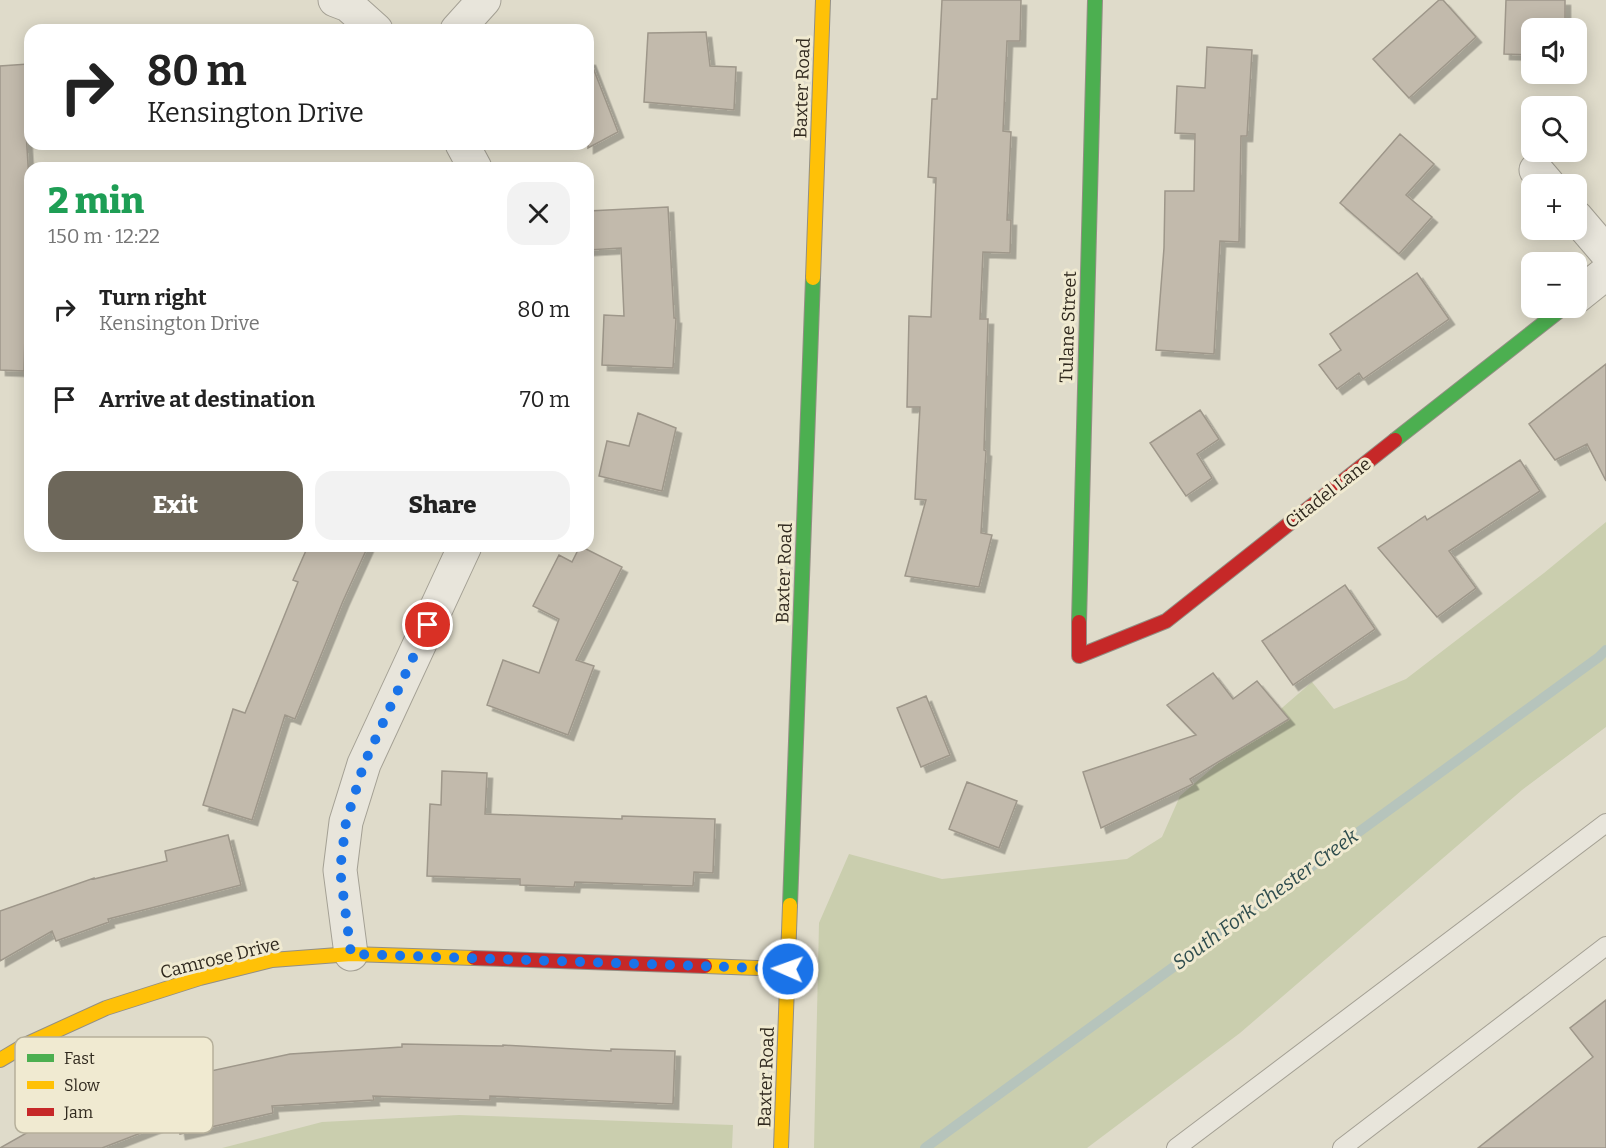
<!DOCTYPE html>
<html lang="en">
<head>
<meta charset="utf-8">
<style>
  :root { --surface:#fff; --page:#f2f2f2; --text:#222; --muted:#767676; --accent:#6d675a }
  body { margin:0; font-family:Bitter,serif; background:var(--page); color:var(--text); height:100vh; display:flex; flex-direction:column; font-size:22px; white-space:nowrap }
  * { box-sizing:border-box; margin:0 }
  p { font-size:20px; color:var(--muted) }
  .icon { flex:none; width:33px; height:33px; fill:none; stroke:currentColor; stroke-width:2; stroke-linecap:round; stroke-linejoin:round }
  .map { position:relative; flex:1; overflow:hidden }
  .details { position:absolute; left:24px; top:162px; width:570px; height:390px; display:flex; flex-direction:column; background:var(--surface); border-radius:18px; box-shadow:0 3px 15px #0003 }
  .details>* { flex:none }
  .guide { position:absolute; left:24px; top:24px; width:570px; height:126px; border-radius:18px; box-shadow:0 3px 15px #0003; background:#fff; color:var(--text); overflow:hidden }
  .fabs { position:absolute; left:1521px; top:18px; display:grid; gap:12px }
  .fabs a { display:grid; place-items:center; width:66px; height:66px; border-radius:12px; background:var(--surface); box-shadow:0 3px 15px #0003; font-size:30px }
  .pin { position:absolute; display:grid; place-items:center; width:51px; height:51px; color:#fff; margin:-26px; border:3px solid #fff; border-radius:50%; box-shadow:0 2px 6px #0007 }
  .me { position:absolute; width:66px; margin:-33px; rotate:272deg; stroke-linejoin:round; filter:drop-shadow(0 0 4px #0008) }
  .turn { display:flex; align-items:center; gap:21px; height:126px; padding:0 24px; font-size:27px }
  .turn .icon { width:78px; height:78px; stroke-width:2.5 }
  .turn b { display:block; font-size:42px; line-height:51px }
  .round { display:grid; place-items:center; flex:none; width:63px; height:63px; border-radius:18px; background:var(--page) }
  .head { display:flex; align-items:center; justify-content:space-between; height:102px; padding:0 24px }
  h1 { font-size:36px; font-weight:800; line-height:45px; color:#1e9e55 }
  .action { display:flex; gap:12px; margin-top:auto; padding:12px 24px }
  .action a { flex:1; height:69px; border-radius:18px; background:var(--accent); color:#fff; font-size:24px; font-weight:800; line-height:69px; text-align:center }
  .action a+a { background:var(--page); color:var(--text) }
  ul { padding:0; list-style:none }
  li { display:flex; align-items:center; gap:18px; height:90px; padding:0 24px }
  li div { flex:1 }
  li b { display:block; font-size:22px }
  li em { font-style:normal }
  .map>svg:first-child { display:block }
</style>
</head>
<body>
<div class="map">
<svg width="1606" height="1148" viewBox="0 0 1606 1148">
  <defs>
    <filter id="shadow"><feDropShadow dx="5.5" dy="5.5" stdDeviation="0" flood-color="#0004"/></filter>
  </defs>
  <rect width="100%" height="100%" fill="#dfdbca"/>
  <path fill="#caceae" d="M 1606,522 L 1606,727 L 1522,790 L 1240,1033 L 1087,1148 L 814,1148 L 819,923 L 849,854 L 942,879 L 1127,859 L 1162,837 L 1180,796 L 1312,682 L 1334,709 L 1406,679 L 1544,573 Z
    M 459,1115 L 733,1125 L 732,1148 L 222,1148 L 322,1122 Z"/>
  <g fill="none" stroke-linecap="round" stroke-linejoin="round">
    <path stroke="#b6c4bc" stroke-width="10" d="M 925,1148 L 1599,657 L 1606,650"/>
  </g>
  <path fill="#c2baac" stroke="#9e978a" stroke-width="1.5" filter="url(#shadow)" d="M 942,0 L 1021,0 L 1020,41 L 1007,41 L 1003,131 L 1011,132 L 1007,220 L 1011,220 L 1010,253 L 983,252 L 980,319 L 988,319 L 984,450 L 986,451 L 981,533 L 992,535 L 979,587 L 905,576 L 926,500 L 915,499 L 920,407 L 907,407 L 909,316 L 931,317 L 936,178 L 928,177 L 932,99 L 937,99 Z
    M 1439,0 L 1443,0 L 1476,37 L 1409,98 L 1373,59 Z
    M 1506,0 L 1565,0 L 1565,28 L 1532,28 L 1532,55 L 1504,54 Z
    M 706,32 L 710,66 L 736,67 L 734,110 L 644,102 L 648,33 Z
    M 1207,47 L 1252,50 L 1247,136 L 1241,136 L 1239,242 L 1220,241 L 1214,354 L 1156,350 L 1164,248 L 1165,191 L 1194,191 L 1195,134 L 1175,133 L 1177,86 L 1205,88 Z
    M 588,60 L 590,60 L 618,132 L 588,148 Z
    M 28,64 L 30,132 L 26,132 L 30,196 L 30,298 L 26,297 L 24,371 L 0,370 L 0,66 Z
    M 1400,134 L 1434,164 L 1406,195 L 1432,217 L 1399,254 L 1340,203 Z
    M 668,207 L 674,318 L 676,318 L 673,368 L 602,365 L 604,315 L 624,316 L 621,248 L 588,250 L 588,211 Z
    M 1417,273 L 1449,319 L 1363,379 L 1359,373 L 1337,389 L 1319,365 L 1341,350 L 1330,334 Z
    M 1606,364 L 1606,481 L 1587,444 L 1555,460 L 1529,424 Z
    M 1200,410 L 1219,439 L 1197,454 L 1212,478 L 1186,496 L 1150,443 Z
    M 638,413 L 676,428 L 662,491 L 599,476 L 607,441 L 629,446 Z
    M 1520,460 L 1540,491 L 1449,551 L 1476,588 L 1437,617 L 1378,548 L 1425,516 L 1427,520 Z
    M 308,546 L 368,546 L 343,601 L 295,719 L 285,715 L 252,820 L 203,805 L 233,709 L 245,713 L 298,582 L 293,580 Z
    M 580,546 L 622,567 L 576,660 L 594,666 L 568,735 L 487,705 L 503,660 L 539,673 L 559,619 L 533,606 L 559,555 L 572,562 Z
    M 1345,585 L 1375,629 L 1293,685 L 1262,641 Z
    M 1213,673 L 1233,699 L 1257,681 L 1289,719 L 1190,779 L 1193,784 L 1101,828 L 1083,772 L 1196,735 L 1167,705 Z
    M 926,696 L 950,755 L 921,767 L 897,708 Z
    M 442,771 L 487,773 L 485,814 L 622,819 L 622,816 L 715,819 L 713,873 L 694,872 L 693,886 L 575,882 L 574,887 L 520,885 L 520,879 L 427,876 L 430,804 L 441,805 Z
    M 967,782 L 1017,801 L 999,848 L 949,829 Z
    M 228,835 L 241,885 L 108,919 L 109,922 L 56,941 L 52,931 L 0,961 L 0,911 L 94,878 L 94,879 L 167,861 L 165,851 Z
    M 1606,1000 L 1606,1148 L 1478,1148 L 1593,1057 L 1570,1028 Z
    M 402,1044 L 503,1046 L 503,1045 L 611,1051 L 611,1049 L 675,1051 L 673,1104 L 490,1096 L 490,1100 L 373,1096 L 374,1100 L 272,1106 L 273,1113 L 180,1134 L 177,1119 L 102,1148 L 0,1148 L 60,1114 L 147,1073 L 151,1084 L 290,1054 L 402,1047 Z"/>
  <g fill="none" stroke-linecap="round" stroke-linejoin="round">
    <g stroke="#a4a094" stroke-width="20">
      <path id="lane" d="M 1176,1148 L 1606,823
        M 1342,1148 L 1606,946"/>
    </g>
    <g stroke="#a4a094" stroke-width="35">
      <path id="street" d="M 335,0 L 348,5 L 376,30
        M 457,30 L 484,0
        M 462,144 L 475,168
        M 1536,170 L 1548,184
        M 1576,217 L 1606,252
        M 1576,297 L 1606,273
        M 351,954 L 340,870 L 346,822 L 364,764 L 465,546"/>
    </g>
    <g stroke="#938f84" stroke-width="16">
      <path id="fast" d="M 1395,440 L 1563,308
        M 1079,622 L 1095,0
        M 790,905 L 813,278"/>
    </g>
    <g stroke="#938f84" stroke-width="16">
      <path id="slow" d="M 813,278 L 823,0
        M 705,966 L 788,969
        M 0,1060 L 27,1044 L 106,1008 L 200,978 L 272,960 L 351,954 L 474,958
        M 781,1148 L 790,905"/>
    </g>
    <g stroke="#938f84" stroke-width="16">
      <path id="jam" d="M 1079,622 L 1079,656 L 1166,621 L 1395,440
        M 474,958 L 705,966"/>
    </g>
    <use href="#lane" stroke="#e8e5db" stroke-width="18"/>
    <use href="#street" stroke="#e8e5db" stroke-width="33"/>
    <use href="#fast" stroke="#4caf50" stroke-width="14"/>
    <use href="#slow" stroke="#ffc107" stroke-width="14"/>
    <use href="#jam" stroke="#c62828" stroke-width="14"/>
  </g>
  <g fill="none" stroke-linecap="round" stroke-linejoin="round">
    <path stroke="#1a73e8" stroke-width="10" stroke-dasharray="0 18" d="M 428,625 L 364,764 L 346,822 L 340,870 L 351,954 L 788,969"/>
  </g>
  <g text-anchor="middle" stroke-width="6" stroke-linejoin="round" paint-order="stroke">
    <g font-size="18" fill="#30291e" stroke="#f0ead1">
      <text transform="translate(802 88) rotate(-88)" y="6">Baxter Road</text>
      <text transform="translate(1068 327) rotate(-88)" y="6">Tulane Street</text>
      <text transform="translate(1328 493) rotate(-38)" y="6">Citadel Lane</text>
      <text transform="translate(784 573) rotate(-88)" y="6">Baxter Road</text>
      <text transform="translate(220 958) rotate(-14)" y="6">Camrose Drive</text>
      <text transform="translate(766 1077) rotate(-88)" y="6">Baxter Road</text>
    </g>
    <g font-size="20" font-style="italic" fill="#2f4d4e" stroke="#f0ead1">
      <text transform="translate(1265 899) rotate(-36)" y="7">South Fork Chester Creek</text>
    </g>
  </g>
  <rect x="15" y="1037" width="198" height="96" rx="9" fill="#f0ead1" stroke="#b6b09b" stroke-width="1.5"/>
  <rect x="27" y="1054" width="27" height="8" fill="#4caf50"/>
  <rect x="27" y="1081" width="27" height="8" fill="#ffc107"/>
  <rect x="27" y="1108" width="27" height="8" fill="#c62828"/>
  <g font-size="16" fill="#30291e">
    <text x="64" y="1064">Fast</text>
    <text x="64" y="1091">Slow</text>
    <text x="64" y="1118">Jam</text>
  </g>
</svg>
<div class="fabs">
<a><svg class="icon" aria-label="sound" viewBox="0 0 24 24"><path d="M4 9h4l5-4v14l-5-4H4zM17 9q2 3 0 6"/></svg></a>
<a><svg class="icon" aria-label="search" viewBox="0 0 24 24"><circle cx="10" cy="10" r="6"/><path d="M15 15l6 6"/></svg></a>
<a>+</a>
<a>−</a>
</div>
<div class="pin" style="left:428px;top:625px;background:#d93025"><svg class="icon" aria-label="arrive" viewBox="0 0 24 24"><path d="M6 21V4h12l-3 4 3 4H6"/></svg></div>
<svg class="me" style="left:788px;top:969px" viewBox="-20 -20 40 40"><circle r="17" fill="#1a73e8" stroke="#fff" stroke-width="3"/><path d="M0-11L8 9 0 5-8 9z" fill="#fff"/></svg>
<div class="guide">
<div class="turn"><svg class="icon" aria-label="right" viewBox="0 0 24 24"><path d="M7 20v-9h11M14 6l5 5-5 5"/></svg><div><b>80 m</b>Kensington Drive</div></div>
</div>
<section class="details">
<div class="head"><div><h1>2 min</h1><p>150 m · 12:22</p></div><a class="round"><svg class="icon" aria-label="close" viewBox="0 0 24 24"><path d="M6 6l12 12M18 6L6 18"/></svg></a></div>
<ul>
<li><svg class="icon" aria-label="right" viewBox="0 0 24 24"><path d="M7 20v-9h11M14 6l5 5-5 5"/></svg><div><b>Turn right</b><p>Kensington Drive</p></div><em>80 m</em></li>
<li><svg class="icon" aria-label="arrive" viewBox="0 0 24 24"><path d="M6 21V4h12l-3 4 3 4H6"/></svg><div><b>Arrive at destination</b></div><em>70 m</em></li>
</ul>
<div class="action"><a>Exit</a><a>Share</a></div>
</section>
</div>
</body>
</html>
